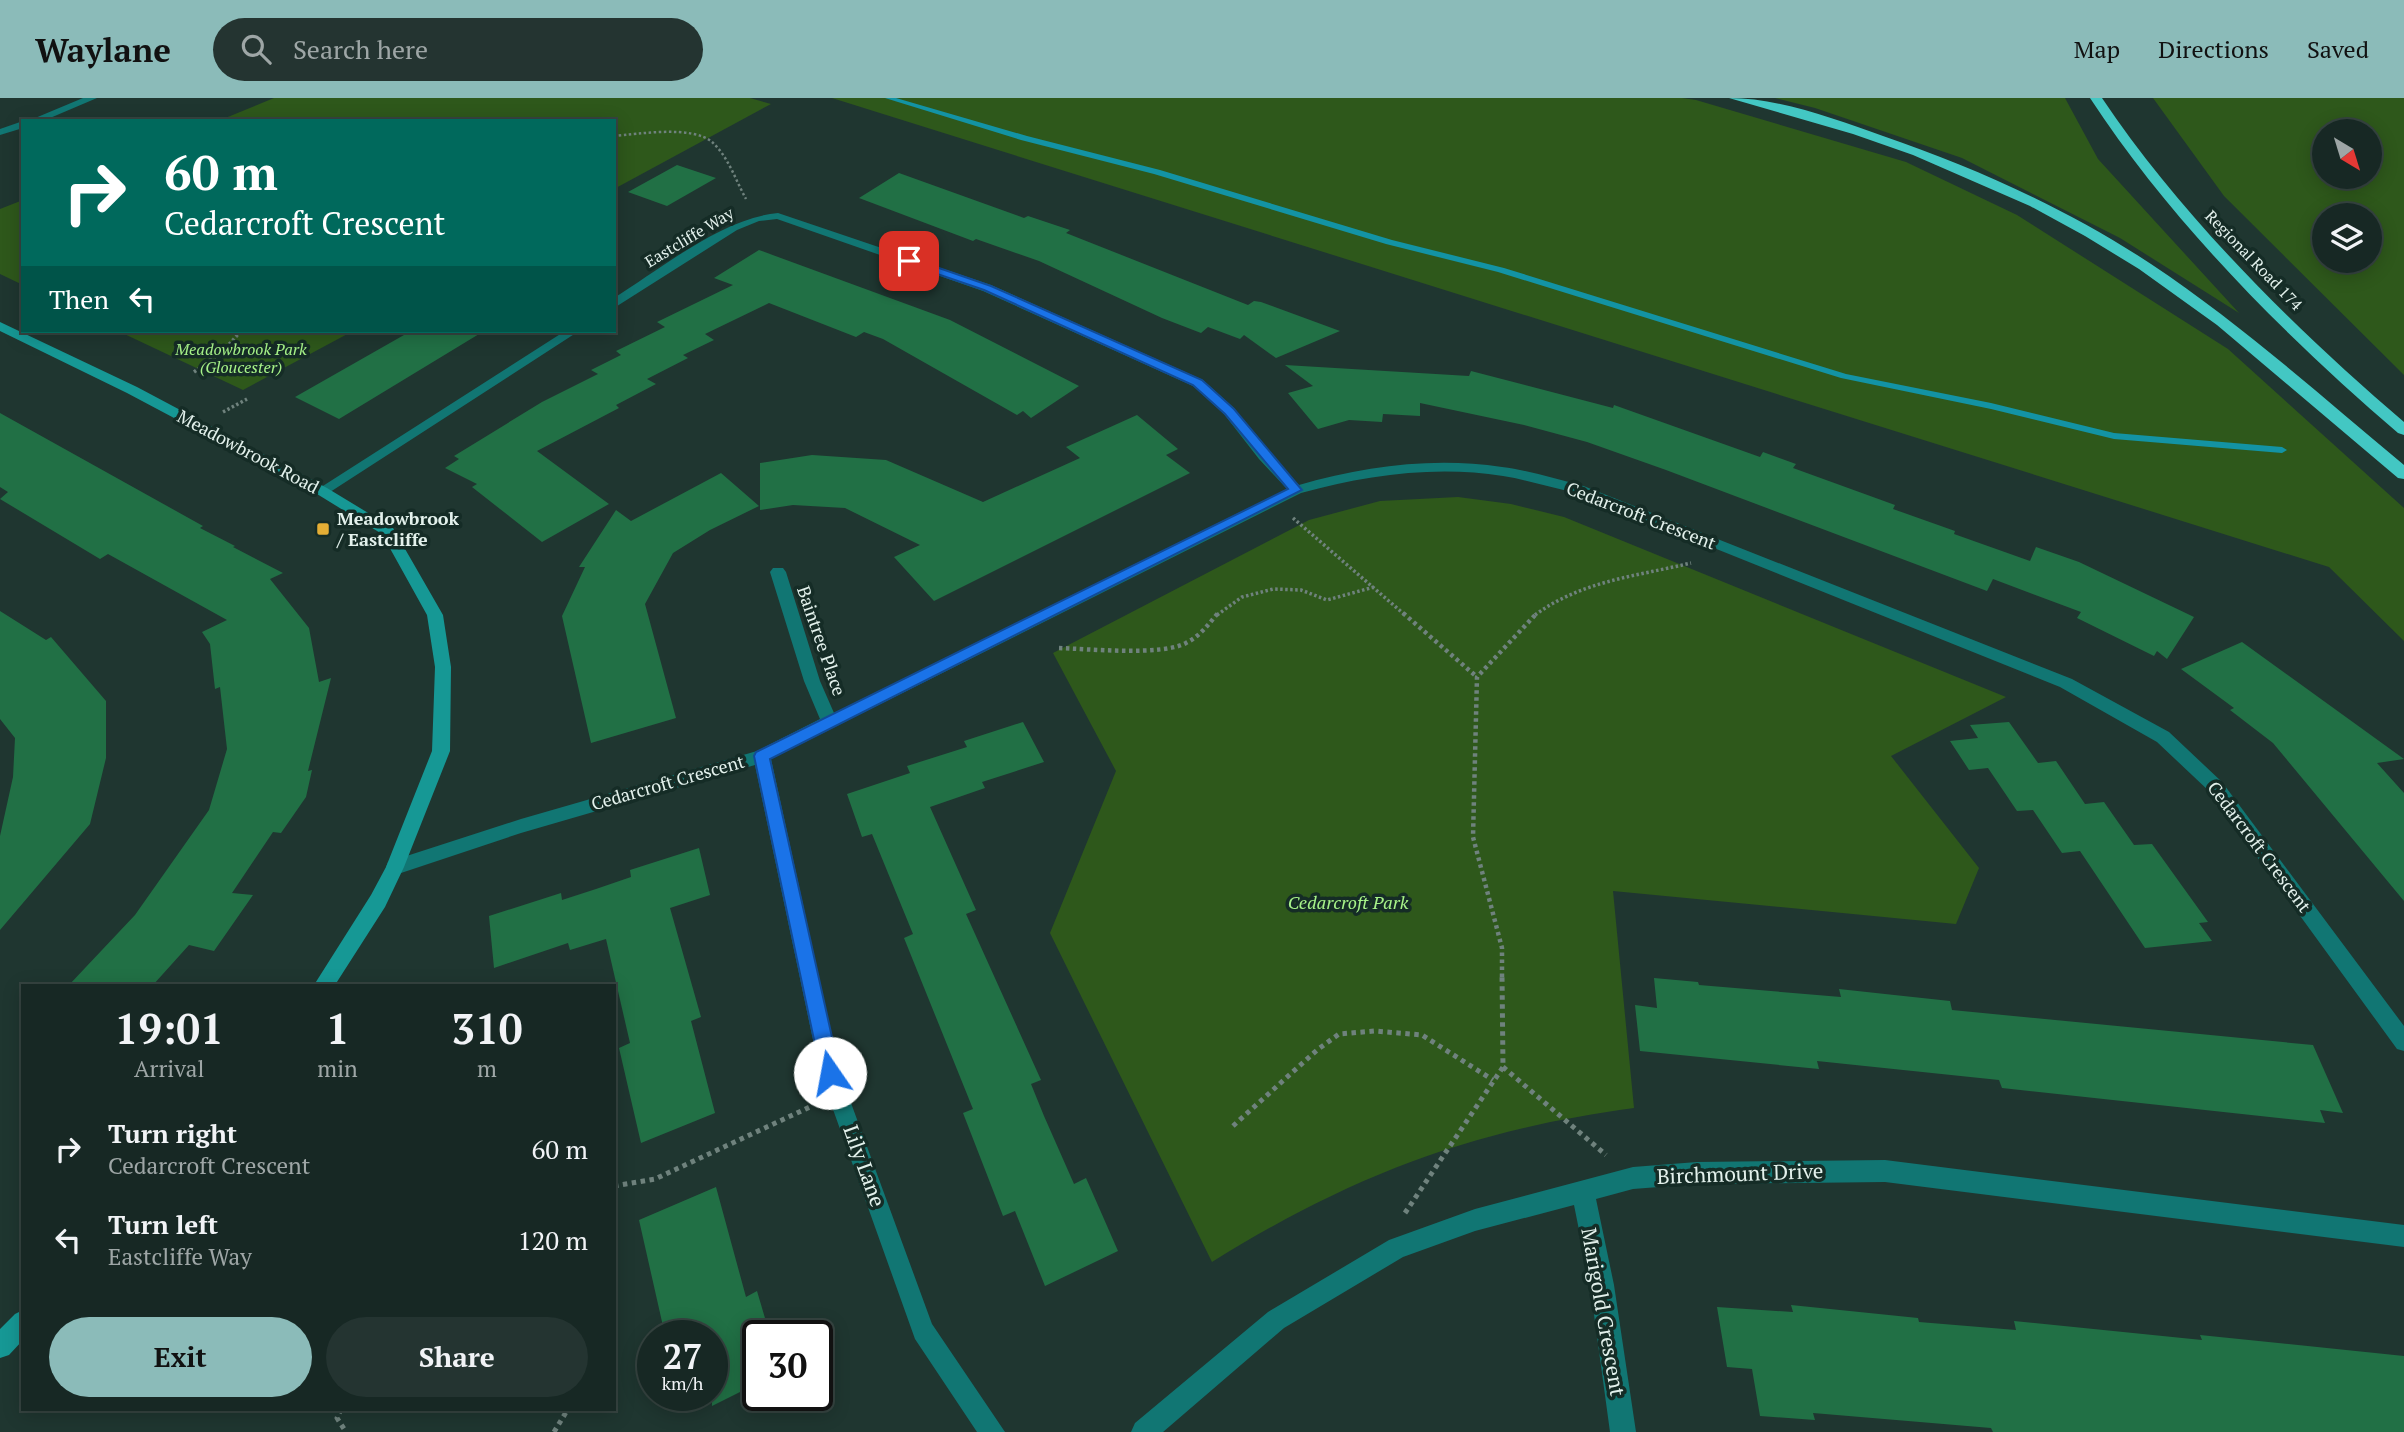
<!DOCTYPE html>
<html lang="en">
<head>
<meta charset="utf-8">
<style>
  :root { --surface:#172824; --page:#243431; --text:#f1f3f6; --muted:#9ea6a6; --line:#364441; --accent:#8bbbb9 }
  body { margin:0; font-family:"PT Serif",serif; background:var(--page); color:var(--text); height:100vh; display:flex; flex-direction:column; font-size:26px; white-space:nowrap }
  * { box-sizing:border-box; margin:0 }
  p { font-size:23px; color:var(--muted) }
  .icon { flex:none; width:38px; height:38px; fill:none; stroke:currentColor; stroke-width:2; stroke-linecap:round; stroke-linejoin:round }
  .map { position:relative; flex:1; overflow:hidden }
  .drawer { position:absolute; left:21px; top:886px; width:595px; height:427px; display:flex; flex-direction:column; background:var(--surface); border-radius:0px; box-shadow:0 4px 18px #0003,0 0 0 2px var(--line) }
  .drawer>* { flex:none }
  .top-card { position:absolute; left:21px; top:21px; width:595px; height:214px; border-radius:0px; box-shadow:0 4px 18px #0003,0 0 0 2px var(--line); background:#00695c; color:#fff; overflow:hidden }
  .needle { width:46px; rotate:142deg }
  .tools { position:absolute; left:2312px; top:21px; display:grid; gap:14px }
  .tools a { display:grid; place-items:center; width:70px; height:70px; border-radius:50%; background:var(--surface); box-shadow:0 4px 18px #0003,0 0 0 2px var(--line); font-size:35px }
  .speed { position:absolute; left:637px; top:1222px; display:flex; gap:14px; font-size:35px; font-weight:700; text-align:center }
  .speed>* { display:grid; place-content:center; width:91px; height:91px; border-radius:50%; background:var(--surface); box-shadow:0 4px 18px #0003,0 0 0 2px var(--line); line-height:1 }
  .speed small { font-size:18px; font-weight:400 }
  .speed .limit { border:4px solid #111; border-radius:10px; background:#fff; color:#111 }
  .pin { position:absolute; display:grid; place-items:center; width:60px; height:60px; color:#fff; margin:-30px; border-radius:14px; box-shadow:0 4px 10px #0006 }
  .me { position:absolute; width:77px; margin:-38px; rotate:348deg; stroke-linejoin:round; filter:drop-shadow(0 0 5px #0008) }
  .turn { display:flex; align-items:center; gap:24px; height:147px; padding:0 28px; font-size:32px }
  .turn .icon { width:91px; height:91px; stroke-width:2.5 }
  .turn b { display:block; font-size:49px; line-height:60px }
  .then { display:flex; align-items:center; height:66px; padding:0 28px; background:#0003; gap:14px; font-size:26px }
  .eta { display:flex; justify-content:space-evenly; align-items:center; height:119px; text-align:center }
  .eta b { font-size:42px; font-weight:800; line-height:49px }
  .cta { display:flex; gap:14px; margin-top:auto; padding:14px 28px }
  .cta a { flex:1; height:80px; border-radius:42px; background:var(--accent); color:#111; font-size:28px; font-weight:800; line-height:80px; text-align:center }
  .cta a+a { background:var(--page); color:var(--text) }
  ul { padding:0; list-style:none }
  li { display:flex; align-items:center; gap:21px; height:91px; padding:0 28px }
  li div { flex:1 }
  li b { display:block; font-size:26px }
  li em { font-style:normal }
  header { display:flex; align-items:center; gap:42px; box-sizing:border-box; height:98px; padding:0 35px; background:var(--accent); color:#111 }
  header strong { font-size:33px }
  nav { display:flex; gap:38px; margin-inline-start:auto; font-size:24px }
  .search { width:490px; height:63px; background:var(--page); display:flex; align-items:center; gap:18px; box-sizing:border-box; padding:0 24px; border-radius:38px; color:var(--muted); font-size:26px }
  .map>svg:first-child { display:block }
</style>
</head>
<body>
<header>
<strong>Waylane</strong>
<div class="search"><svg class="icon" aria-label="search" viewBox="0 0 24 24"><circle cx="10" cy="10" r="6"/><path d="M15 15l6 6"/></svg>Search here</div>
<nav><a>Map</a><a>Directions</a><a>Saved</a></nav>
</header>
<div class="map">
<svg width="2404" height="1334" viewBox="0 0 2404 1334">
  <rect width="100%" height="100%" fill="#1f3630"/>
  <path fill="#2e581b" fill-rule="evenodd" d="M 274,0 L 750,0 L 771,6 L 614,91 L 614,23 L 218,23 Z
    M 832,0 L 1682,0 L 1696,2 L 1906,64 L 2017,117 L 2228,251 L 2404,410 L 2404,543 L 2329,469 Z
    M 1775,0 L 2065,0 L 2098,61 L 2239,215 L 2120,140 L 1962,60 L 1815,10 Z
    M 2153,0 L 2404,0 L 2404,277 L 2224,98 ZM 2324,33 L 2370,33 L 2370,79 L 2324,79 ZM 2324,117 L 2370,117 L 2370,163 L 2324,163 Z
    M 23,102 L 23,187 L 0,176 L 0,111 Z
    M 118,233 L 353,233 L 243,292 Z
    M 1458,399 L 1511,406 L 1564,419 L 2006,599 L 1891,658 L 1979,770 L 1956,826 L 1613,793 L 1634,1010 C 1471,1032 1352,1077 1212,1164 L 1050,835 L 1116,673 L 1053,555 L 1309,422 L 1380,403 Z"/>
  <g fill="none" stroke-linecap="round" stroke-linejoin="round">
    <path fill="#1393a4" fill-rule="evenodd" d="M 885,0 L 896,0 L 1027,38 L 1160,72 L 1392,142 L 1504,170 L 1846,276 L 1991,305 L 2114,335 L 2282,349 L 2287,352 L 2282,355 L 2114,341 L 1991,311 L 1841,280 L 1498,174 L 1386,146 L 1154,76 L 1021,42 Z"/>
  </g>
  <path fill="#217045" d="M 677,67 L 716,80 L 667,108 L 628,94 Z
    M 899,75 L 1024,120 L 1028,118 L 1070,132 L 1066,135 L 1248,207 L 1254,203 L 1261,204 L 1340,233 L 1276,260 L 1244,237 L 1240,241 L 1208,229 L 1201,235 L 1162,220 L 1039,163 L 976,141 L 973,143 L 859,100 Z
    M 759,152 L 950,222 L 1079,288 L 1031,320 L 1023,313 L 1017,317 L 883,241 L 864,234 L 856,239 L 769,205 L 705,236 L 714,242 L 683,257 L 688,260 L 647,281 L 656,286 L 616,307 L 619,310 L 537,353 L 609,406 L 542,444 L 472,389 L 477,386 L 445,370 L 459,361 L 454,358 L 542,304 L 598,276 L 591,272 L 621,257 L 616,253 L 665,229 L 657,224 L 733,187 L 714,180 Z
    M 411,233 L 484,233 L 339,321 L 295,299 Z
    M 1285,267 L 1469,278 L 1471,273 L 1613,310 L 1614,307 L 1760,359 L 1763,354 L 1796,366 L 1793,370 L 1895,407 L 1893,411 L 1955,433 L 1954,436 L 2030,463 L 2036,449 L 2079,464 L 2194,519 L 2167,561 L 2157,553 L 2154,558 L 2077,520 L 2081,514 L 1993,481 L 1987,493 L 1666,372 L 1587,344 L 1524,327 L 1420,305 L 1420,318 L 1383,316 L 1382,324 L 1349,322 L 1318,331 L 1288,295 L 1313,288 Z
    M 0,315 L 203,428 L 200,430 L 235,448 L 233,449 L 283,475 L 270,481 L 309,530 L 319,584 L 331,580 L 308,673 L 312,672 L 306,699 L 281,735 L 273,734 L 232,795 L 253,797 L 214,853 L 189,847 L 153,887 L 69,887 L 135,817 L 209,712 L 227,651 L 220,589 L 215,591 L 210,546 L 202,534 L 227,522 L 108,456 L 100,461 L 0,401 L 8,394 L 0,389 Z
    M 1137,317 L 1178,351 L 1166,357 L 1190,375 L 934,503 L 894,459 L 920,447 L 845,410 L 793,407 L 760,412 L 760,365 L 812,357 L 886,362 L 983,404 L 1080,360 L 1066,349 Z
    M 721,375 L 759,408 L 710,432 L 673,455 L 645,506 L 676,620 L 591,645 L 562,518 L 585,469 L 579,469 L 616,412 L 631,423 Z
    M 0,513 L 46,542 L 51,539 L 106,603 L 106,660 L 90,726 L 0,832 L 0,738 L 13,679 L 15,640 L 0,621 Z
    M 2242,544 L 2404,661 L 2377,665 L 2404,695 L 2404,803 L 2273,645 L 2230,612 L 2234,610 L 2181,571 Z
    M 1023,624 L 1044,664 L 982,684 L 985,690 L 930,709 L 976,812 L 966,816 L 1041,982 L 1031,986 L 1044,1018 L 1074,1086 L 1086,1080 L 1118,1153 L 1045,1188 L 1015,1113 L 1003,1118 L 963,1015 L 973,1011 L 904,840 L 913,836 L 872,736 L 862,739 L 847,696 L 910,675 L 907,668 L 967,649 L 964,643 Z
    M 2009,624 L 2038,665 L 2056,663 L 2085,706 L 2104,704 L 2134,747 L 2152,746 L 2208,824 L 2199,825 L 2212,843 L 2145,850 L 2080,753 L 2062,755 L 2033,712 L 2017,713 L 1988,670 L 1969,672 L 1950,643 L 1978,640 L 1970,627 Z
    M 699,750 L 710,797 L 670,810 L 701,919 L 691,923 L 715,1015 L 641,1045 L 619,950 L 630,945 L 606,841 L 570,852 L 568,845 L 494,870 L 489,818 L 561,795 L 562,802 L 596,791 L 631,779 L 630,772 Z
    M 1654,880 L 1698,884 L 1699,887 L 1841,899 L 1839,891 L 1885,896 L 1950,903 L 1952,912 L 2313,947 L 2343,1015 L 2320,1012 L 2325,1025 L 2002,990 L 1999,982 L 1817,963 L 1819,971 L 1640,953 L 1635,907 L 1657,910 Z
    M 716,1089 L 746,1199 L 757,1193 L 770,1237 L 758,1237 L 758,1285 L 712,1308 L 712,1237 L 677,1237 L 676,1231 L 665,1237 L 639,1122 Z
    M 1791,1207 L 1918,1220 L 1919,1224 L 2016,1232 L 2014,1223 L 2202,1242 L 2200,1237 L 2404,1258 L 2404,1334 L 1993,1334 L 1991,1330 L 1813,1315 L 1815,1322 L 1760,1318 L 1752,1271 L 1727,1269 L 1717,1209 L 1793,1214 Z"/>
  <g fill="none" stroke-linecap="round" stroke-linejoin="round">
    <path stroke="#6f827d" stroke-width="2.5" stroke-dasharray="2.5 2.5" stroke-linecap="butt" d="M 614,38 C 639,36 692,27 712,44 C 728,58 736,83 746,101"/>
    <path stroke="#6f827d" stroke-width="3.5" stroke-dasharray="2.5 2.5" stroke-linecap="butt" d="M 194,274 L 223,253 L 241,233
      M 223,314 L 247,301
      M 1293,420 L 1405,517
      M 1217,517 L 1242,499 L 1273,491 L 1301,492 L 1327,502 L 1374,489
      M 1535,517 C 1581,483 1637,478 1691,465"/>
    <path stroke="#6f827d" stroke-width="4.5" stroke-dasharray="3.5 3.5" stroke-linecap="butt" d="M 1403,515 L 1477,579
      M 1059,550 C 1088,551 1162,558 1186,545 C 1200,538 1208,527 1218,515
      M 1502,879 L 1502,850 L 1473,739 L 1477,579 L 1537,515"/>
    <path stroke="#6f827d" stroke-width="5" stroke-dasharray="4.5 4.5" stroke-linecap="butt" d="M 1503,969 L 1606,1057
      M 1233,1028 L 1317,952 L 1339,936 L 1374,933 L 1422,937 L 1493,982
      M 614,1088 L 655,1081 L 812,1008
      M 1405,1115 L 1503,969 L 1502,877
      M 341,1311 L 337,1320 L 346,1334
      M 554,1334 L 568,1311"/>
    <path fill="#117673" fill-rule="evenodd" d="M 83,0 L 97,0 L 43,23 L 28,23 Z
      M 23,23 L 23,30 L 0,37 L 0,31 Z
      M 778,115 L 991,187 L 1203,282 L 1234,310 L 1269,355 L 1299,387 C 1365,368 1433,359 1502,369 C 1528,372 1555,381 1581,387 L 2072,581 L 2169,634 L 2222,684 L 2404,928 L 2404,953 L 2397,951 L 2210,694 L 2157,644 L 2060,589 L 1577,395 C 1552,390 1528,382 1503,378 C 1436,367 1366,377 1301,395 L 771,661 L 840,975 L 932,1226 L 1005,1334 L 977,1334 L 915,1241 L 820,975 L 755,667 L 521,735 L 395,777 L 388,774 L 386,769 L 388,764 L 521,721 L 757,653 L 820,621 L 804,583 L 770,474 L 773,470 L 783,470 L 786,474 L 820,583 L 834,615 L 1287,391 L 1259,361 L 1224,316 L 1193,288 L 983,193 L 777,121 L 759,123 L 737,132 L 614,210 L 614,200 C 662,170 722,120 778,115 Z
      M 565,233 L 579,233 L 327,396 L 317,396 L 315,393 Z
      M 1885,1062 L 2404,1127 L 2404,1149 L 1885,1084 L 1697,1086 L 1633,1091 L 1596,1101 L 1614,1187 L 1636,1334 L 1610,1334 L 1590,1187 L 1574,1107 L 1475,1133 L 1403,1159 L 1284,1230 L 1163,1334 L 1131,1334 L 1135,1325 L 1268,1214 L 1389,1142 L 1475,1111 L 1633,1069 L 1697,1064 Z"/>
    <path fill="#169895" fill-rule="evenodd" d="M 0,224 L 137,289 L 327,390 L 393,430 L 443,517 L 451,569 L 450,653 L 404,769 L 385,809 L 335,887 L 314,887 L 371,797 L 386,769 L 432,653 L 435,569 L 427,517 L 382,436 L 317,396 L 127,295 L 0,233 Z
      M 23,1212 L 23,1242 L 9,1257 L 0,1260 L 0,1231 L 15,1216 Z"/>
    <path fill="#43c7c3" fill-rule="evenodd" d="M 1729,0 C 1780,0 1835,21 1883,38 C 1976,70 2068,111 2151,166 C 2241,226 2321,298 2404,367 L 2404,381 L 2398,380 L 2217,227 L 2139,171 L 2085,138 L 2030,108 L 1913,57 L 1853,36 Z
      M 2090,0 L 2102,0 C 2181,118 2296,232 2404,324 L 2404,337 L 2398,335 C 2285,238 2172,125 2090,0 Z"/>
  </g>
  <path fill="#1a73e8" stroke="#114b97" stroke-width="2" d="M 905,161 L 913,161 L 991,188 L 1202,282 L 1234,311 L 1302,392 L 770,661 L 840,975 L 837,981 L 830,984 L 824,981 L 821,975 L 754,658 L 756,654 L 1288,391 L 1225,316 L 1193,287 L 984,192 L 905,165 Z"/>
  <rect fill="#e4ae35" stroke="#152c26" stroke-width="2.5" x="316" y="424" width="14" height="14" rx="3.5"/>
  <g text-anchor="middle" stroke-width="7" stroke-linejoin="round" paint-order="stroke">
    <g font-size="16" fill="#e3f1ec" stroke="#152c26">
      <text transform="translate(689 139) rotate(-31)" y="6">Eastcliffe Way</text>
      <text transform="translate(2254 162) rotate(46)" y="6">Regional Road 174</text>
    </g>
    <g font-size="16" font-style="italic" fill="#a7f389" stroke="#152c26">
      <text x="241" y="257">Meadowbrook Park<tspan x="241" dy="18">(Gloucester)</tspan></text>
    </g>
    <g font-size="18" fill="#e3f1ec" stroke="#152c26">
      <text transform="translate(248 354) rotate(28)" y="6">Meadowbrook Road</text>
      <text transform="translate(1641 418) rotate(21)" y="6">Cedarcroft Crescent</text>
      <text transform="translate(821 543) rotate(71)" y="6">Baintree Place</text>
      <text transform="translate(668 685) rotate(-16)" y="6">Cedarcroft Crescent</text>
      <text transform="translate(2259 749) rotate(53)" y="6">Cedarcroft Crescent</text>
    </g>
    <g font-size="18" font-weight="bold" fill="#e3f1ec" stroke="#152c26" text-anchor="start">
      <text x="337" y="427">Meadowbrook<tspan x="337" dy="21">/ Eastcliffe</tspan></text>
    </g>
    <g font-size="18" font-style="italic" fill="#a7f389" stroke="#152c26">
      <text x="1348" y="811">Cedarcroft Park</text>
    </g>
    <g font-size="21" fill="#e3f1ec" stroke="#152c26">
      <text transform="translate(864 1068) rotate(70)" y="7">Lily Lane</text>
      <text transform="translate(1740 1076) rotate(-2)" y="7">Birchmount Drive</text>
      <text transform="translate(1603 1214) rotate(80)" y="7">Marigold Crescent</text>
    </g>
  </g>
</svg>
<div class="tools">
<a><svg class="needle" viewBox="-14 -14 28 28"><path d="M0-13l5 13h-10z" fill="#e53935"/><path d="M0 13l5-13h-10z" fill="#9ea6a6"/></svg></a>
<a><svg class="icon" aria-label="layers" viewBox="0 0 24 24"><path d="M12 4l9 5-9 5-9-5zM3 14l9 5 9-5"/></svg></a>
</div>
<div class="speed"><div>27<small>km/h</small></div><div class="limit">30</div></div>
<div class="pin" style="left:909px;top:163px;background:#d93025"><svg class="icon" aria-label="arrive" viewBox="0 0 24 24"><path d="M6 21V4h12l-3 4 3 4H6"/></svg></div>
<svg class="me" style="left:830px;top:975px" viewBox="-20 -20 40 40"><circle r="19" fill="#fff"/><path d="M0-13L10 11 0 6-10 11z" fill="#1a73e8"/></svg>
<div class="top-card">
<div class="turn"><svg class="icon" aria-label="right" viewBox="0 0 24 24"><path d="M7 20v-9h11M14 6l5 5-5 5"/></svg><div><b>60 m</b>Cedarcroft Crescent</div></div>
<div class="then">Then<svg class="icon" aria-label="left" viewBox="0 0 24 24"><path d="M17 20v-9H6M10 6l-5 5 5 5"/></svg></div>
</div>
<section class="drawer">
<div class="eta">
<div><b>19:01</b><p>Arrival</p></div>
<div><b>1</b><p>min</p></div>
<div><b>310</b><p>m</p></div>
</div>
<ul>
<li><svg class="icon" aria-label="right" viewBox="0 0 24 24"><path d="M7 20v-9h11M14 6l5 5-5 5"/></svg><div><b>Turn right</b><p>Cedarcroft Crescent</p></div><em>60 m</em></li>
<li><svg class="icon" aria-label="left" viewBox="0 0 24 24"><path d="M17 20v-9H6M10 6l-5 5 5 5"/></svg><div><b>Turn left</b><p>Eastcliffe Way</p></div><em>120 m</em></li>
</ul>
<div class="cta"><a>Exit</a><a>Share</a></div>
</section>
</div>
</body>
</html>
